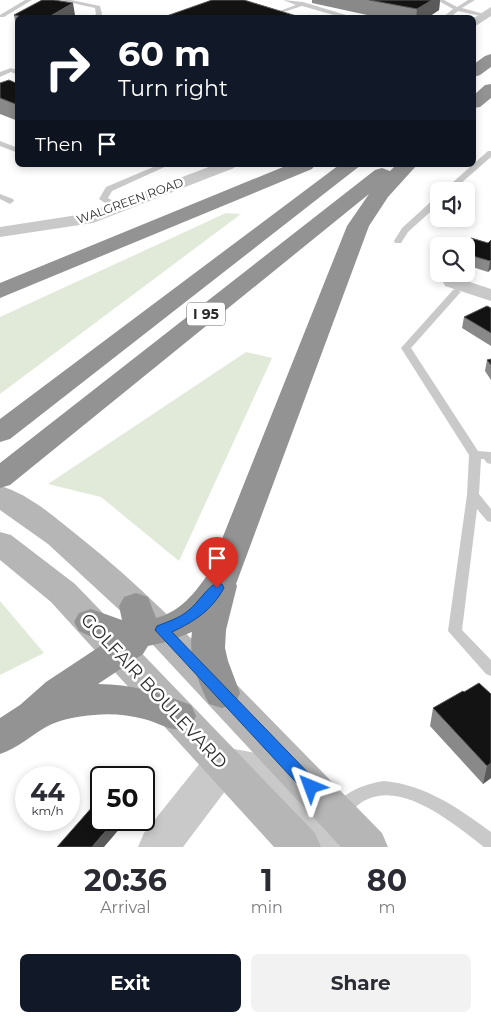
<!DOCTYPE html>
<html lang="en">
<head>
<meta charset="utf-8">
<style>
  :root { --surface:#fff; --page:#f2f2f3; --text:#2b2b33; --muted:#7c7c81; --accent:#111827 }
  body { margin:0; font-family:Montserrat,sans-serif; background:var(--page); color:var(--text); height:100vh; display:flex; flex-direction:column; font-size:19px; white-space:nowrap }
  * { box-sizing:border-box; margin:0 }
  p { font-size:16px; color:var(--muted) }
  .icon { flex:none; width:28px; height:28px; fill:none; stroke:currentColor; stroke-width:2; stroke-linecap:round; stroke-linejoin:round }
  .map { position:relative; height:847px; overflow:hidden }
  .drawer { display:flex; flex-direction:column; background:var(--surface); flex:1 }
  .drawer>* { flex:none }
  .hud { position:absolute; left:15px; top:15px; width:461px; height:152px; border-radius:8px; box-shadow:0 2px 8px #0003; background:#111827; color:#fff; overflow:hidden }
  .fabs { position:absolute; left:430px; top:182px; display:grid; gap:10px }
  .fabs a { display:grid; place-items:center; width:45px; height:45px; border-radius:8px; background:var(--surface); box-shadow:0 2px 8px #0003; font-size:25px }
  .speed { position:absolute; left:15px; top:766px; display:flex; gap:10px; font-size:25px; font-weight:700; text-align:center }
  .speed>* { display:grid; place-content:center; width:65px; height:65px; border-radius:50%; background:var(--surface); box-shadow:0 2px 8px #0003; line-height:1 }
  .speed small { font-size:12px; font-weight:400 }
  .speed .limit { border:2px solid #111; border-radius:8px; background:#fff; color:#111 }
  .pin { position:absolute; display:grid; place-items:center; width:42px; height:42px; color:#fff; margin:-51px -21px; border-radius:50% 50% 50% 0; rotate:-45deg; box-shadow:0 0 5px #0007 }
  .pin .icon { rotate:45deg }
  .me { position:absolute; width:55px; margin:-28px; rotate:316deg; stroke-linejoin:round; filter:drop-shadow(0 0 4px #0008) }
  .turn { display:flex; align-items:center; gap:18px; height:105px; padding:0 20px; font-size:22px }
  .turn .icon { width:65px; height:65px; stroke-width:2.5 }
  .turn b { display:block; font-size:35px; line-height:42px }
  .then { display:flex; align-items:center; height:48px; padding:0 20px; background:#0003; gap:10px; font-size:19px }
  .eta { display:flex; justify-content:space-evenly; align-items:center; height:85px; text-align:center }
  .eta b { font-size:30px; font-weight:700; line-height:35px }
  .primary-button { display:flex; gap:10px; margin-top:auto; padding:10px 20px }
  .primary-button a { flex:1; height:58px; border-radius:8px; background:var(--accent); color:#fff; font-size:20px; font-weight:700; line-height:58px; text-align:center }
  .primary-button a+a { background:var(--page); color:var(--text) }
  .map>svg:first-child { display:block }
</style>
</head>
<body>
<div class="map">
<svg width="491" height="847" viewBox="0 0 491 847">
  <rect width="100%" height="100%" fill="#fff"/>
  <path fill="#e1ead9" d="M 226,213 L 241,214 L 0,394 L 0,317 Z
    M 246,352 L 272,358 L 179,561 L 101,497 L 48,484 Z
    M 0,601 L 44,653 L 0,675 Z"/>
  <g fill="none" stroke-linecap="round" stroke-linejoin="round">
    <path fill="#c9c9c9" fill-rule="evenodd" d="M 25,0 L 32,0 L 4,17 L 0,17 L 0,15 Z
      M 59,0 L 71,0 L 100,6 L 102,14 L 99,18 L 92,18 L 96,14 L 95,8 Z
      M 283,0 L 303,2 L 356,18 L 344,18 L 302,6 L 274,15 L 274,13 L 296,5 Z
      M 437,0 L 444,0 L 457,7 L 468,0 L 475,0 L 462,8 L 488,15 L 485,17 L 458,11 L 449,18 L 442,18 L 453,9 Z
      M 11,68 L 18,70 L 18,75 L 11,72 L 0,77 L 0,72 Z
      M 0,141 L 18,148 L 18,153 L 0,146 Z
      M 488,151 L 491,151 L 491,157 L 452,191 L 443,191 Z
      M 158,165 L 169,165 L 112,191 L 108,198 L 122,206 L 122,210 L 116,210 L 99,199 L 106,187 Z
      M 0,194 L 13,199 L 14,201 L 10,204 L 0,199 Z
      M 436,197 L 439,197 L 439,204 L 408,232 L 401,243 L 395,243 L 394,241 L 402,228 Z
      M 456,289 L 461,292 L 459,294 L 411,348 L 478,451 L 491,452 L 491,464 L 487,463 L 484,459 L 481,459 L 479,494 L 491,509 L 491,522 L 487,521 L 477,509 L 462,630 L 491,660 L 491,676 L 486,674 L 448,631 L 467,495 L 469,455 L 401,348 L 453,290 Z
      M 384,781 C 426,785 458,808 491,832 L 491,847 L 484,847 C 457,826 405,782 368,799 C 357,803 351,814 340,818 L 334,816 L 332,811 C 341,792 365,784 384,781 Z"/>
    <path fill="#c9c9c9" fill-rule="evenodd" d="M 491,7 L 491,16 L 474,27 L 474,18 Z
      M 214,165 L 236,165 L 234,168 L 93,223 L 0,237 L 0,227 L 84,214 Z
      M 452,276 L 491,289 L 491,301 L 445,286 L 443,282 L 445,278 Z"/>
    <path fill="#c9c9c9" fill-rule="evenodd" d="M 223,747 L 256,753 L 270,758 L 297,782 L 347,833 L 353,847 L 306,847 L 269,806 L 246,785 L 232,782 L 183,847 L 138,847 L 144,833 L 209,752 Z"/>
    <path fill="#b6b6b6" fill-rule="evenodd" d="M 0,486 C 30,494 58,520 82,539 C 139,584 189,636 239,687 C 287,736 335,785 382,833 L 388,847 L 341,847 L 127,617 L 48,544 L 0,510 Z
      M 0,532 L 11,535 L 75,584 L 315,833 L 321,847 L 274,847 L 51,602 L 0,560 Z"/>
    <path fill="#939393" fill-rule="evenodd" d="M 491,54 L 491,67 L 480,75 L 474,77 L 474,64 L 485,56 Z
      M 491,84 L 491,98 L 480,107 L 474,108 L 474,95 L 485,85 Z
      M 288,165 L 315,165 L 312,169 L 0,298 L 0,283 Z
      M 339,165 L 361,165 L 10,439 L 0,442 L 0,419 Z
      M 396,165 L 417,165 L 388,197 L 369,226 L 236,584 L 237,586 L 226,630 L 225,648 L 228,661 L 240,693 L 235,704 L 222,708 L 209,704 C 198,682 188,657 192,632 L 166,642 L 148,646 L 143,654 L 98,684 C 131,684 161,693 191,705 L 196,716 L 191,727 C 170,734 164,724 144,719 C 128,715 111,713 94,715 C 79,716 60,719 46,727 C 30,736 18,748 0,754 L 0,718 L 20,705 L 46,682 L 105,643 L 79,631 L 74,622 L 79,613 L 91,609 L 122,620 L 119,606 L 124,597 L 136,593 L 148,597 L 156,618 C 180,612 195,593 208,574 L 347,226 L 369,194 L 10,485 L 0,488 L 0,463 L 375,170 L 382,168 L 390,171 Z"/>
  </g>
  <path fill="#898989" d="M 312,0 L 440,0 L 439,10 L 427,18 L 381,18 L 312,3 Z
    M 14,15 L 75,15 L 70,18 L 18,18 L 18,28 L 16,27 Z
    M 0,83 L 18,84 L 18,121 L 0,114 Z
    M 491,240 L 491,269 L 488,272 L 466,265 L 466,246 L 488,243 Z
    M 491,308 L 491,346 L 462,328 L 464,317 Z
    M 491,359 L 491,380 L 485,371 L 487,360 Z
    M 464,692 L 491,694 L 491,778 L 483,784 L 430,726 L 433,708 Z"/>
  <path fill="#5a5a5a" d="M 429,0 L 440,0 L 439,10 L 427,18 L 416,18 L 417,9 Z
    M 73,3 L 75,15 L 70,18 L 47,18 Z
    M 491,260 L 491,269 L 488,272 L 490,261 Z
    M 491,763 L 491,778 L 483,784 L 487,766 Z
    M 115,820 L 127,820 L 104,847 L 92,847 Z"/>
  <path fill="#131313" stroke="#5a5a5a" d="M 42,0 L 54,0 L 73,3 L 47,18 L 28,18 L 14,15 Z
    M 212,0 L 244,0 L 303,18 L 161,18 Z
    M 369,0 L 432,0 L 417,9 Z
    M 9,80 L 18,84 L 18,105 L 0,98 L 0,83 Z
    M 471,238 L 488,243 L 491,240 L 491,260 L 490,261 L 466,254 L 466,246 L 462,246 Z
    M 487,306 L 491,308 L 491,333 L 464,317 Z
    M 491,359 L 491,365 L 487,360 Z
    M 479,683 L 491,694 L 491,763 L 487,766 L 433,708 L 463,691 L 464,692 Z
    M 101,797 L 101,820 L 115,820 L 92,847 L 57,847 Z"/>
  <path fill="#1a73e8" stroke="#114b97" d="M 217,583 L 222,584 L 224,588 C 211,611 195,621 172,632 L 317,782 L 319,787 L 317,792 L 311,794 L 305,792 L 155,630 L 157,626 C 167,622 180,618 189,610 C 197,604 209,585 217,583 Z"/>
  <g text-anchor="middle" stroke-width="5" stroke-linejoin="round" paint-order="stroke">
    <g font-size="12" fill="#2c2c2c" stroke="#fff">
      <text transform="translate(130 201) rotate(-20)" y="4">WALGREEN ROAD</text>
    </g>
    <rect fill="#fff" stroke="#6b6b6b" stroke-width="1" x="187" y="302.5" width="38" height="23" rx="4"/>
    <g font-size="14" font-weight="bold" fill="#2c2c2c">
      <text x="206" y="319">I 95</text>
    </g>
    <g font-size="18" fill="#2c2c2c" stroke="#fff">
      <text transform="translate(154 691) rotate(47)" y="6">GOLFAIR BOULEVARD</text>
    </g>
  </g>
</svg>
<div class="fabs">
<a><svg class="icon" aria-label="sound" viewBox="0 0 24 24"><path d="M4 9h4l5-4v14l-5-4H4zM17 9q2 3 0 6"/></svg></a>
<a><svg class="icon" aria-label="search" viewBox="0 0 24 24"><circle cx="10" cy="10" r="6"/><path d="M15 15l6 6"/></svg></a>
</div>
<div class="speed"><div>44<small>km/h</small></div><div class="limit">50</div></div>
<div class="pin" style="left:217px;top:588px;background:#d93025"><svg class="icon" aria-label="arrive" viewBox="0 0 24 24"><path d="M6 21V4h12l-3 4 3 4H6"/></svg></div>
<svg class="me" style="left:311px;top:787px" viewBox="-20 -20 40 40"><path d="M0-17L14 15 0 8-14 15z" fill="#1a73e8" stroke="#fff" stroke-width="4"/></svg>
<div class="hud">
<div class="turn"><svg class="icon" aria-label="right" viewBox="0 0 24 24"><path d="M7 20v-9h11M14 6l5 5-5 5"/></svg><div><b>60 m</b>Turn right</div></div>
<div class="then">Then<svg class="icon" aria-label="arrive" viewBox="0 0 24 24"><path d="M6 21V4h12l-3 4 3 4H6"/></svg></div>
</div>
</div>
<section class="drawer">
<div class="eta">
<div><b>20:36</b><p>Arrival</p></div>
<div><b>1</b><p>min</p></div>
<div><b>80</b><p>m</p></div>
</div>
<div class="primary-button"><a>Exit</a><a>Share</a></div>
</section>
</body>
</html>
